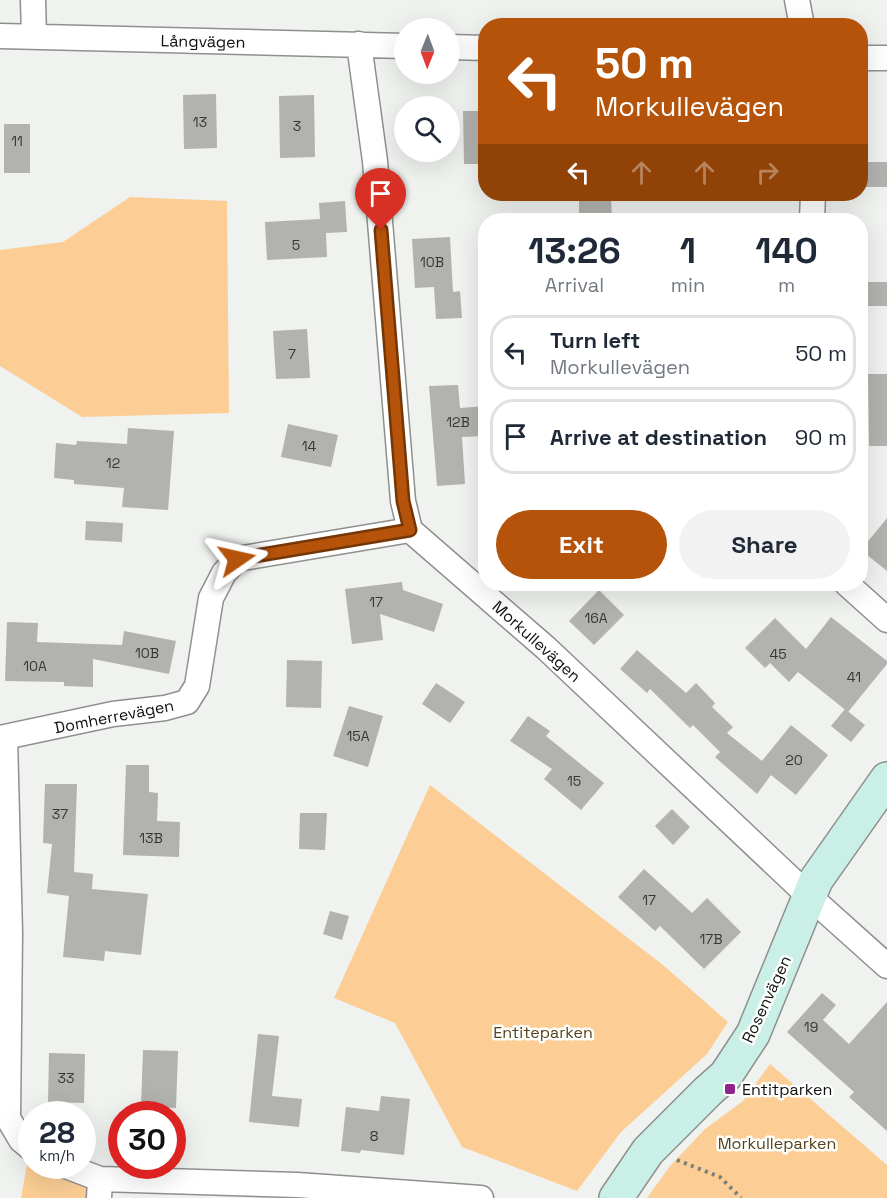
<!DOCTYPE html>
<html lang="en">
<head>
<meta charset="utf-8">
<style>
  :root { --surface:#fff; --page:#f2f2f3; --text:#1f2937; --muted:#747a83; --line:#e0e1e3; --accent:#b45309 }
  body { margin:0; font-family:"Space Grotesk",sans-serif; background:var(--page); color:var(--text); height:100vh; display:flex; flex-direction:column; font-size:22px; white-space:nowrap }
  * { box-sizing:border-box; margin:0 }
  p { font-size:20px; color:var(--muted) }
  .icon { flex:none; width:33px; height:33px; fill:none; stroke:currentColor; stroke-width:2; stroke-linecap:round; stroke-linejoin:round }
  .map { position:relative; flex:1; overflow:hidden }
  .sheet { position:absolute; left:478px; top:213px; width:390px; height:378px; display:flex; flex-direction:column; background:var(--surface); border-radius:24px; box-shadow:0 6px 24px #0002 }
  .sheet>* { flex:none }
  .banner { position:absolute; left:478px; top:18px; width:390px; height:183px; border-radius:24px; box-shadow:0 6px 24px #0002; background:#b45309; color:#fff; overflow:hidden }
  .needle { width:39px; rotate:181deg }
  .controls { position:absolute; left:394px; top:18px; display:grid; gap:12px }
  .controls a { display:grid; place-items:center; width:66px; height:66px; border-radius:50%; background:var(--surface); box-shadow:0 6px 24px #0002; font-size:30px }
  .speed { position:absolute; left:18px; top:1101px; display:flex; gap:12px; font-size:30px; font-weight:700; text-align:center }
  .speed>* { display:grid; place-content:center; width:78px; height:78px; border-radius:50%; background:var(--surface); box-shadow:0 6px 24px #0002; line-height:1 }
  .speed small { font-size:15px; font-weight:400 }
  .speed .limit { border:9px solid #d22; background:#fff; color:#111 }
  .pin { position:absolute; display:grid; place-items:center; width:51px; height:51px; color:#fff; margin:-62px -26px; border-radius:50% 50% 50% 0; rotate:-45deg; box-shadow:0 0 6px #0007 }
  .pin .icon { rotate:45deg }
  .me { position:absolute; width:66px; margin:-33px; rotate:79deg; stroke-linejoin:round; filter:drop-shadow(0 0 4px #0008) }
  .turn { display:flex; align-items:center; gap:21px; height:126px; padding:0 18px; font-size:27px }
  .turn .icon { width:78px; height:78px; stroke-width:2.5 }
  .turn b { display:block; font-size:42px; line-height:51px }
  .lanes { display:flex; align-items:center; height:57px; padding:0 18px; background:#0003; justify-content:center; gap:30px; direction:ltr }
  .lanes .off { opacity:.35 }
  .eta { display:flex; justify-content:space-evenly; align-items:center; height:102px; text-align:center }
  .eta b { font-size:36px; font-weight:800; line-height:42px }
  .button { display:flex; gap:12px; margin-top:auto; padding:12px 18px }
  .button a { flex:1; height:69px; border-radius:36px; background:var(--accent); color:#fff; font-size:24px; font-weight:800; line-height:69px; text-align:center }
  .button a+a { background:var(--page); color:var(--text) }
  ul { padding:0; list-style:none }
  li { display:flex; align-items:center; gap:18px; height:75px; margin:0 12px 9px; padding:0 6px; border:3px solid var(--line); border-radius:24px }
  li div { flex:1 }
  li b { display:block; font-size:22px }
  li em { font-style:normal }
  .map>svg:first-child { display:block }
</style>
</head>
<body>
<div class="map">
<svg width="887" height="1198" viewBox="0 0 887 1198">
  <rect width="100%" height="100%" fill="#eff2ef"/>
  <path fill="#fcce95" d="M 130,197 L 227,201 L 229,413 L 82,417 L 0,366 L 0,250 L 63,242 Z
    M 430,785 L 663,965 L 728,1022 L 707,1054 L 621,1132 L 577,1191 L 462,1147 L 395,1023 L 334,998 Z
    M 770,1064 L 887,1165 L 887,1198 L 647,1198 L 670,1166 L 705,1129 L 743,1101 Z
    M 30,1147 L 32,1166 L 66,1166 L 99,1198 L 21,1198 Z"/>
  <path fill="#b2b2af" d="M 216,94 L 217,148 L 184,149 L 183,95 Z
    M 314,95 L 315,157 L 280,158 L 279,96 Z
    M 463,111 L 486,111 L 486,164 L 464,164 Z
    M 4,124 L 30,124 L 30,173 L 4,173 Z
    M 861,162 L 887,162 L 887,187 L 861,187 Z
    M 579,198 L 611,198 L 612,220 L 579,220 Z
    M 345,201 L 347,232 L 326,233 L 327,257 L 267,260 L 265,222 L 320,219 L 319,203 Z
    M 450,237 L 453,292 L 460,291 L 462,318 L 436,319 L 434,287 L 415,288 L 412,239 Z
    M 861,282 L 887,282 L 887,306 L 861,306 Z
    M 307,329 L 310,378 L 276,379 L 273,331 Z
    M 868,374 L 887,374 L 887,446 L 869,446 Z
    M 458,385 L 460,408 L 486,406 L 486,436 L 462,437 L 465,484 L 437,486 L 429,386 Z
    M 288,424 L 338,435 L 331,467 L 281,457 Z
    M 128,428 L 174,431 L 168,510 L 122,507 L 124,488 L 74,484 L 74,480 L 54,478 L 56,443 L 76,445 L 77,441 L 127,444 Z
    M 887,518 L 887,571 L 861,550 Z
    M 86,521 L 123,523 L 122,542 L 85,540 Z
    M 402,582 L 403,590 L 443,604 L 434,632 L 380,614 L 383,640 L 352,644 L 345,589 Z
    M 599,590 L 624,615 L 594,645 L 569,621 Z
    M 831,617 L 887,661 L 887,664 L 848,712 L 798,672 L 789,682 L 770,663 L 765,668 L 745,648 L 775,618 L 806,649 Z
    M 7,622 L 38,623 L 37,642 L 122,645 L 124,631 L 176,641 L 169,674 L 93,659 L 93,687 L 64,686 L 64,682 L 5,681 Z
    M 637,650 L 686,693 L 696,683 L 715,703 L 712,707 L 733,727 L 727,733 L 762,761 L 791,725 L 828,755 L 796,795 L 771,775 L 757,794 L 715,757 L 720,752 L 693,725 L 690,728 L 650,689 L 647,693 L 620,669 Z
    M 287,660 L 322,661 L 321,708 L 286,707 Z
    M 436,683 L 465,702 L 450,723 L 422,704 Z
    M 349,706 L 383,716 L 368,767 L 333,756 Z
    M 845,709 L 865,725 L 851,742 L 831,726 Z
    M 528,716 L 550,731 L 546,736 L 604,783 L 581,810 L 544,779 L 552,769 L 510,741 Z
    M 126,765 L 149,765 L 149,792 L 158,793 L 157,821 L 180,822 L 179,857 L 123,855 Z
    M 45,784 L 77,784 L 74,872 L 93,874 L 92,889 L 148,894 L 141,955 L 105,951 L 104,961 L 63,957 L 69,896 L 47,893 L 52,844 L 43,843 Z
    M 672,809 L 690,827 L 673,845 L 655,826 Z
    M 300,813 L 327,813 L 325,850 L 299,849 Z
    M 644,869 L 692,913 L 707,898 L 741,932 L 704,969 L 660,926 L 655,931 L 618,897 Z
    M 330,911 L 349,916 L 342,940 L 323,934 Z
    M 822,993 L 836,1005 L 823,1020 L 849,1044 L 887,1002 L 887,1131 L 849,1097 L 854,1092 L 787,1032 Z
    M 258,1034 L 279,1036 L 272,1096 L 302,1099 L 299,1127 L 249,1122 Z
    M 143,1050 L 178,1051 L 176,1108 L 141,1107 Z
    M 49,1053 L 85,1054 L 84,1103 L 48,1102 Z
    M 381,1096 L 410,1099 L 404,1155 L 361,1150 L 360,1153 L 341,1151 L 346,1107 L 379,1111 Z"/>
  <g fill="none" stroke-linecap="round" stroke-linejoin="round">
    <g stroke="#8e908e" stroke-width="27">
      <path id="street" d="M 33,0 L 34,37
        M 797,0 L 802,26
        M 0,36 L 405,46
        M 359,44 L 375,161 L 403,501 L 410,530 L 546,648 L 810,897 L 887,966
        M 450,47 L 486,48
        M 861,58 L 887,58
        M 812,220 L 813,194
        M 847,584 L 887,620
        M 0,738 L 113,714 L 165,708 L 187,702 L 197,686 L 211,598 L 224,573 L 237,559 L 410,530
        M 5,738 L 10,933 L 8,1118 L 21,1140 L 32,1149
        M 66,1166 L 100,1179 L 99,1198
        M 100,1179 L 297,1185 L 481,1198"/>
    </g>
    <g stroke="#8e908e" stroke-width="36">
      <path id="secondary" d="M 616,1198 L 648,1151 L 708,1091 L 726,1075 L 753,1034 L 816,880 L 887,779"/>
    </g>
    <path stroke="#7c7e7c" stroke-width="4" stroke-dasharray="3 4.5" stroke-linecap="butt" d="M 677,1160 L 720,1177 L 741,1198"/>
    <use href="#street" stroke="#fff" stroke-width="24"/>
    <use href="#secondary" stroke="#c9efe6" stroke-width="33"/>
  </g>
  <g fill="none" stroke-linecap="round" stroke-linejoin="round">
    <g stroke="#753606" stroke-width="15">
      <path id="route" d="M 237,559 L 410,530 L 403,501 L 381,230"/>
    </g>
    <use href="#route" stroke="#b45309" stroke-width="10"/>
  </g>
  <rect fill="#8f258a" stroke="#fdfffc" stroke-width="2" x="724" y="1083" width="12" height="12" rx="3"/>
  <g text-anchor="middle" stroke-width="5" stroke-linejoin="round" paint-order="stroke">
    <g font-size="14" fill="#373836">
      <text x="200" y="127">13</text>
      <text x="297" y="131">3</text>
      <text x="17" y="146">11</text>
      <text x="296" y="250">5</text>
      <text x="432" y="267">10B</text>
      <text x="292" y="359">7</text>
      <text x="458" y="427">12B</text>
      <text x="309" y="451">14</text>
      <text x="113" y="468">12</text>
      <text x="376" y="607">17</text>
      <text x="596" y="623">16A</text>
      <text x="147" y="658">10B</text>
      <text x="778" y="659">45</text>
      <text x="35" y="671">10A</text>
      <text x="854" y="682">41</text>
      <text x="358" y="741">15A</text>
      <text x="794" y="765">20</text>
      <text x="574" y="786">15</text>
      <text x="60" y="819">37</text>
      <text x="151" y="843">13B</text>
      <text x="649" y="905">17</text>
      <text x="711" y="944">17B</text>
      <text x="811" y="1032">19</text>
      <text x="66" y="1083">33</text>
      <text x="374" y="1141">8</text>
    </g>
    <g font-size="16" fill="#0e0f0e" stroke="#fdfffc">
      <text transform="translate(203 41) rotate(1)" y="6">Långvägen</text>
      <text transform="translate(537 641) rotate(42)" y="6">Morkullevägen</text>
      <text transform="translate(114 716) rotate(-11)" y="6">Domherrevägen</text>
      <text transform="translate(766 999) rotate(-65)" y="6">Rosenvägen</text>
    </g>
    <g font-size="16" fill="#573e1c" stroke="#fdfffc">
      <text x="543" y="1038">Entiteparken</text>
      <text x="777" y="1149">Morkulleparken</text>
    </g>
    <g font-size="16" fill="#0e0f0e" stroke="#fdfffc" text-anchor="start">
      <text x="742" y="1095">Entitparken</text>
    </g>
  </g>
</svg>
<div class="controls">
<a><svg class="needle" viewBox="-14 -14 28 28"><path d="M0-13l5 13h-10z" fill="#e53935"/><path d="M0 13l5-13h-10z" fill="#747a83"/></svg></a>
<a><svg class="icon" aria-label="search" viewBox="0 0 24 24"><circle cx="10" cy="10" r="6"/><path d="M15 15l6 6"/></svg></a>
</div>
<div class="speed"><div>28<small>km/h</small></div><div class="limit">30</div></div>
<div class="pin" style="left:381px;top:230px;background:#d93025"><svg class="icon" aria-label="arrive" viewBox="0 0 24 24"><path d="M6 21V4h12l-3 4 3 4H6"/></svg></div>
<svg class="me" style="left:237px;top:559px" viewBox="-20 -20 40 40"><path d="M0-17L14 15 0 8-14 15z" fill="#b45309" stroke="#fff" stroke-width="4"/></svg>
<div class="banner">
<div class="turn"><svg class="icon" aria-label="left" viewBox="0 0 24 24"><path d="M17 20v-9H6M10 6l-5 5 5 5"/></svg><div><b>50 m</b>Morkullevägen</div></div>
<div class="lanes"><svg class="icon" aria-label="left" viewBox="0 0 24 24"><path d="M17 20v-9H6M10 6l-5 5 5 5"/></svg><svg class="icon off" aria-label="ahead" viewBox="0 0 24 24"><path d="M12 20V5M6 11l6-6 6 6"/></svg><svg class="icon off" aria-label="ahead" viewBox="0 0 24 24"><path d="M12 20V5M6 11l6-6 6 6"/></svg><svg class="icon off" aria-label="right" viewBox="0 0 24 24"><path d="M7 20v-9h11M14 6l5 5-5 5"/></svg></div>
</div>
<section class="sheet">
<div class="eta">
<div><b>13:26</b><p>Arrival</p></div>
<div><b>1</b><p>min</p></div>
<div><b>140</b><p>m</p></div>
</div>
<ul>
<li><svg class="icon" aria-label="left" viewBox="0 0 24 24"><path d="M17 20v-9H6M10 6l-5 5 5 5"/></svg><div><b>Turn left</b><p>Morkullevägen</p></div><em>50 m</em></li>
<li><svg class="icon" aria-label="arrive" viewBox="0 0 24 24"><path d="M6 21V4h12l-3 4 3 4H6"/></svg><div><b>Arrive at destination</b></div><em>90 m</em></li>
</ul>
<div class="button"><a>Exit</a><a>Share</a></div>
</section>
</div>
</body>
</html>
